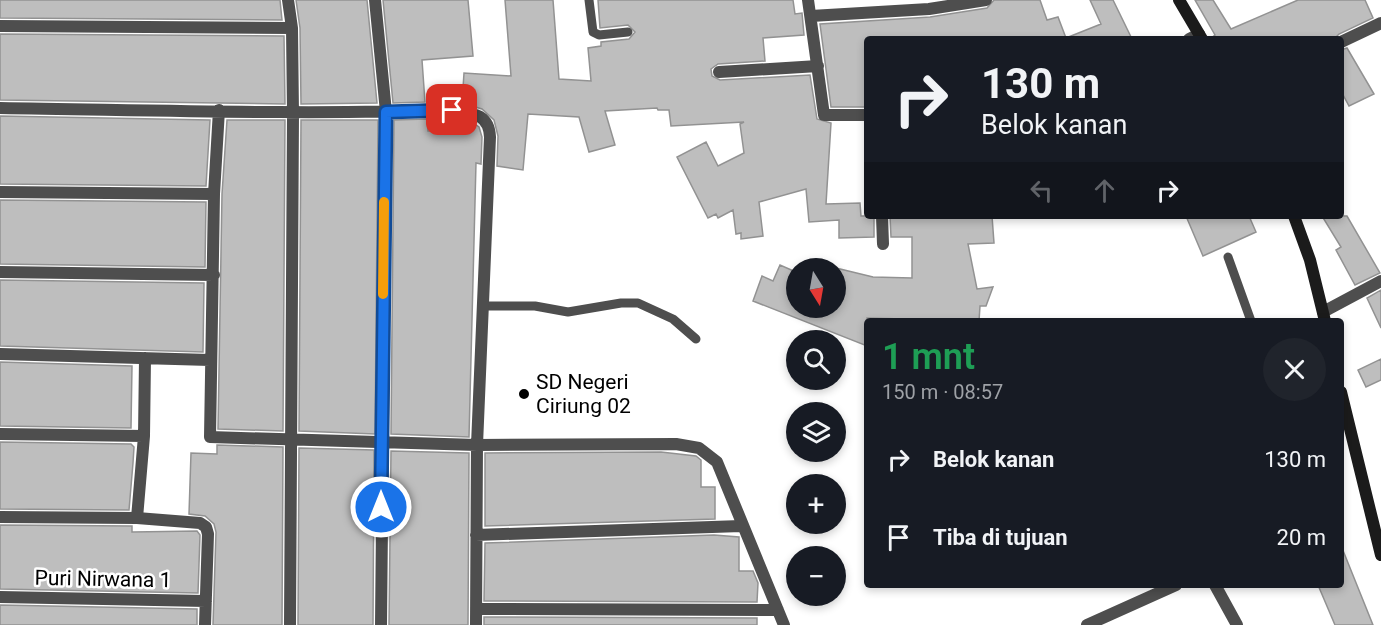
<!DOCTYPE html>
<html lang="id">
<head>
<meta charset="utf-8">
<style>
  :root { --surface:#171b24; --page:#20242c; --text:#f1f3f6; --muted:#9ea1a6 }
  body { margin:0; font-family:Roboto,sans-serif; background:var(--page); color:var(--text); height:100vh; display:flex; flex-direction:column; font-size:22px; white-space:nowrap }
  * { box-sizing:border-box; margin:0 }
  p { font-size:20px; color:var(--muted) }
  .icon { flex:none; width:33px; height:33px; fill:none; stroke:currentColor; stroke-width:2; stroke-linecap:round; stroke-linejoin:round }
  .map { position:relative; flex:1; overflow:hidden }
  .sheet { position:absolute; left:864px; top:318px; width:480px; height:270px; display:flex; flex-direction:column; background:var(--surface); border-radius:6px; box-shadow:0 3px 9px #0003 }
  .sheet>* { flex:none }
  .guide { position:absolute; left:864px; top:36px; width:480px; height:183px; border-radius:6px; box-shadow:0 3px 9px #0003; background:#171b24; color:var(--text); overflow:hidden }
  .needle { width:39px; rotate:169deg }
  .buttons { position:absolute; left:786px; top:258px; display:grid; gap:12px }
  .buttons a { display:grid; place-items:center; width:60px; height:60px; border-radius:50%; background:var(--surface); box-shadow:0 3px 9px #0003; font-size:30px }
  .pin { position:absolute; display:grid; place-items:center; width:51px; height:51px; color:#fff; margin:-26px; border-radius:12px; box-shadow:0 3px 9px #0006 }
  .me { position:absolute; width:66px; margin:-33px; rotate:0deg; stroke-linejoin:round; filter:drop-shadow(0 0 4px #0008) }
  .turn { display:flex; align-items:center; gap:21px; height:126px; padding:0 18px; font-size:27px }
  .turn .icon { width:78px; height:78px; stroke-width:2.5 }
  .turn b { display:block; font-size:42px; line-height:51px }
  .lanes { display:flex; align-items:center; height:57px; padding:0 18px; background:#0003; justify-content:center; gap:30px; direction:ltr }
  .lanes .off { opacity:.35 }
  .round { display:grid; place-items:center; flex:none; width:63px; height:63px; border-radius:32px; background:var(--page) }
  .overview { display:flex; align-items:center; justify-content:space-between; height:102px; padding:0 18px }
  h1 { font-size:36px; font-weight:600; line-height:45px; color:#1e9e55 }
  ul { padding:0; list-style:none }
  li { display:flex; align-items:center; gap:18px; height:78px; padding:0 18px }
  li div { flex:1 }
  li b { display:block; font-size:22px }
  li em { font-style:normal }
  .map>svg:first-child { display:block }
</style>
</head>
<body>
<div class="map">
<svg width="1381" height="625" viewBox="0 0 1381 625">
  <rect width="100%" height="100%" fill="#fff"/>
  <path fill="#bebebe" stroke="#929292" stroke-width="1.5" d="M 0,0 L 280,0 L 282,20 L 0,18 Z
    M 296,0 L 367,0 L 377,103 L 301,104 L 300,28 Z
    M 383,0 L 468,0 L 473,56 L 422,60 L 425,102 L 393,103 Z
    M 505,0 L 553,0 L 559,79 L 591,81 L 588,48 L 601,46 L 601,42 L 629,39 L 635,32 L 628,25 L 600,28 L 598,0 L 793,0 L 795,14 L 802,13 L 804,35 L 763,38 L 765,61 L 718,64 L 711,69 L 712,76 L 720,80 L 810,75 L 817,119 L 831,123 L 826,204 L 860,203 L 861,216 L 874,216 L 874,237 L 839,238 L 839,220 L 809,222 L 806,189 L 759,202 L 763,236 L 741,239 L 741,233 L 736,234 L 733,210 L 718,218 L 716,214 L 708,218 L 677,157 L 706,142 L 718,166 L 744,153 L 740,124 L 744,122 L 671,126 L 669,110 L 658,110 L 657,108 L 605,111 L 615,145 L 589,152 L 579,117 L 528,114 L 523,170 L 497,166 L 498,136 L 494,120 L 482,109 L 462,103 L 464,73 L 511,76 Z
    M 994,0 L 1040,0 L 1047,20 L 1058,17 L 1066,38 L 1101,24 L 1090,0 L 1113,0 L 1132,39 L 867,39 L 867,107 L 831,107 L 820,24 L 930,17 L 987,8 Z
    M 1195,0 L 1213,0 L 1231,29 L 1298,0 L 1365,0 L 1373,18 L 1339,34 L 1334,39 L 1210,39 L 1215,35 Z
    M 0,34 L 284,36 L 285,104 L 0,100 Z
    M 1347,48 L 1374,94 L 1349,106 L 1341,91 L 1341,50 Z
    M 0,116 L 210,120 L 206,186 L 0,184 Z
    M 427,119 L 428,131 L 460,131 L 461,120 L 470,121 L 479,127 L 482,137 L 481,164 L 476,163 L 469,437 L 391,434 L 394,120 Z
    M 227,120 L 285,120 L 283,431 L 218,429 L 222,194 Z
    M 301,120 L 378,120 L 375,434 L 299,431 Z
    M 0,200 L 206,202 L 205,267 L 0,264 Z
    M 890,216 L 992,216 L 994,243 L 968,244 L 977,289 L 993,287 L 986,306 L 980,306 L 979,321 L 867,318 L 867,346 L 753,301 L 762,276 L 773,281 L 780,265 L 796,272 L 796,308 L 836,308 L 836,268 L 873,277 L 912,278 L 912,237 L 891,237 Z
    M 1186,216 L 1249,216 L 1256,232 L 1203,256 Z
    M 1322,216 L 1347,216 L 1380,273 L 1355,285 L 1336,250 L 1341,247 Z
    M 0,280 L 204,283 L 203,352 L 0,346 Z
    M 1381,290 L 1381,328 L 1367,298 Z
    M 1381,359 L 1381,380 L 1366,387 L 1358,370 Z
    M 0,362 L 132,366 L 131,428 L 0,426 Z
    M 0,442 L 131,444 L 134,447 L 133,463 L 129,510 L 0,509 Z
    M 217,445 L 283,447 L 282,625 L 213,625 L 216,532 L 214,524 L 205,516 L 189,514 L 191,453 L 217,454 Z
    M 299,448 L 374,450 L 373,625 L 298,625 Z
    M 391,451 L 469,453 L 468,625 L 389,625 Z
    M 485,453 L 661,452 L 696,456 L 701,460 L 701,487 L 715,487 L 715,519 L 485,526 Z
    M 0,525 L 132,526 L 132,532 L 197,531 L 200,535 L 198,593 L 0,589 Z
    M 714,535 L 739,537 L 739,571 L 753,571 L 758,583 L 757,602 L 484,601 L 485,543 Z
    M 1341,548 L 1342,548 L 1373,625 L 1335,625 L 1318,585 L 1341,585 Z
    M 0,605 L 197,609 L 197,625 L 0,625 Z
    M 484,617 L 757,618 L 757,625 L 484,625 Z"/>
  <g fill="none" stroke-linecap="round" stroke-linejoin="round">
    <path stroke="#4e4e4e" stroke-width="9" d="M 589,0 L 593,32 L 599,35 L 628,32
      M 1228,257 L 1251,321
      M 483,306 L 535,306 L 568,312 L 621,303 L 638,303 L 673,319 L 696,339"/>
    <path stroke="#4e4e4e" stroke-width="12" d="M 288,0 L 292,28 L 293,114 L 290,625
      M 375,0 L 386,112 L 381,625
      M 808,0 L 824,115 L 867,115
      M 811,16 L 929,9 L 986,0
      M 0,26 L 292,28
      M 1189,39 L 1199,34
      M 1341,42 L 1381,23
      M 719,72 L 818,66
      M 0,108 C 151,110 301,115 452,110 C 471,113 489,113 490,137 L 477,445 L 476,625
      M 219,110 L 214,194 L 210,437 L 477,445 L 676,444 L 699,448 L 717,462 L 784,625
      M 0,192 L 214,194
      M 882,216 L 883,244
      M 0,272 L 214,275
      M 1323,312 L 1381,281
      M 0,354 L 210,360
      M 0,434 L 144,436
      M 0,517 L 137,518 L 200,523 L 206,527 L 208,534 L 205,625
      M 137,518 L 144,436 L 145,358
      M 476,535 L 741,526
      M 1215,585 L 1237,625
      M 0,597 L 206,601
      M 477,609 L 778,610
      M 1087,625 L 1176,585"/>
    <path stroke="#1b1b1b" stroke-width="12" d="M 1179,0 L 1202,39
      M 1294,216 L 1310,260 L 1325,321
      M 1341,392 L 1381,555"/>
  </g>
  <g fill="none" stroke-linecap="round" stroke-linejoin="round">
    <g stroke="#114b97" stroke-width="15">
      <path id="route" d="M 381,507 L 386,112 L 452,110"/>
    </g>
    <use href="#route" stroke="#1a73e8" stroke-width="10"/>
    <path stroke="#f59e0b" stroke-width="10" d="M 383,294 L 384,202"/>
  </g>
  <circle fill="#000" stroke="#fff" stroke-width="2" cx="524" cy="394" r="6"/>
  <g text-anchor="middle" stroke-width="5" stroke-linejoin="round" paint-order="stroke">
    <g font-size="21" fill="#000" stroke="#fff" text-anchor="start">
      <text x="536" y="389">SD Negeri<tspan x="536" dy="24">Ciriung 02</tspan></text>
    </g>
    <g font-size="21" fill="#000" stroke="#fff">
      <text transform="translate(103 579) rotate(1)" y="7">Puri Nirwana 1</text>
    </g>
  </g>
</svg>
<div class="buttons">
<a><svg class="needle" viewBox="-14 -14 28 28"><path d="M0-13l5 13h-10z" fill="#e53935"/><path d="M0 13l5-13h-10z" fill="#9ea1a6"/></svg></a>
<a><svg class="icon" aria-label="search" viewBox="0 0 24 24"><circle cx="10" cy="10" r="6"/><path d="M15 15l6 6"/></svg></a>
<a><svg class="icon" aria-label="layers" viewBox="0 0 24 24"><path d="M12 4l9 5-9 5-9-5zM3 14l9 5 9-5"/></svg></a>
<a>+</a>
<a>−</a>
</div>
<div class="pin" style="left:452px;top:110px;background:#d93025"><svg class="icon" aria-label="arrive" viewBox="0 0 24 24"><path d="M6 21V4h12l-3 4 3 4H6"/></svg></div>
<svg class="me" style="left:381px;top:507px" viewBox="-20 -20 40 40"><circle r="17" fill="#1a73e8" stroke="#fff" stroke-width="3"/><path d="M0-11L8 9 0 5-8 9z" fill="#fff"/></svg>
<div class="guide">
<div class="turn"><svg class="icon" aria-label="right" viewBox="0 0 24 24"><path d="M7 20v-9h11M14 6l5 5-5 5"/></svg><div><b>130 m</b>Belok kanan</div></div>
<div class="lanes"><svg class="icon off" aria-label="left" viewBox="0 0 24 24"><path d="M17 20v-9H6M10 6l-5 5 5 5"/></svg><svg class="icon off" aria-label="ahead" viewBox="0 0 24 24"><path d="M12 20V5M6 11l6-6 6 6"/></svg><svg class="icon" aria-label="right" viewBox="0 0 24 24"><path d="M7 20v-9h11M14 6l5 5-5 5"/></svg></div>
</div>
<section class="sheet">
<div class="overview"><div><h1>1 mnt</h1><p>150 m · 08:57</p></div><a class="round"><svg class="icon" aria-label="close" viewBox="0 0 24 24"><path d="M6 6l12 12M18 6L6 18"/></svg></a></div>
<ul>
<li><svg class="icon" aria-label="right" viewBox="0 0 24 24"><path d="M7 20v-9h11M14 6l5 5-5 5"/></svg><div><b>Belok kanan</b></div><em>130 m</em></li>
<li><svg class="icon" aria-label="arrive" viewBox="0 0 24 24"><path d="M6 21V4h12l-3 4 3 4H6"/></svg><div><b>Tiba di tujuan</b></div><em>20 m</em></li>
</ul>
</section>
</div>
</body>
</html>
